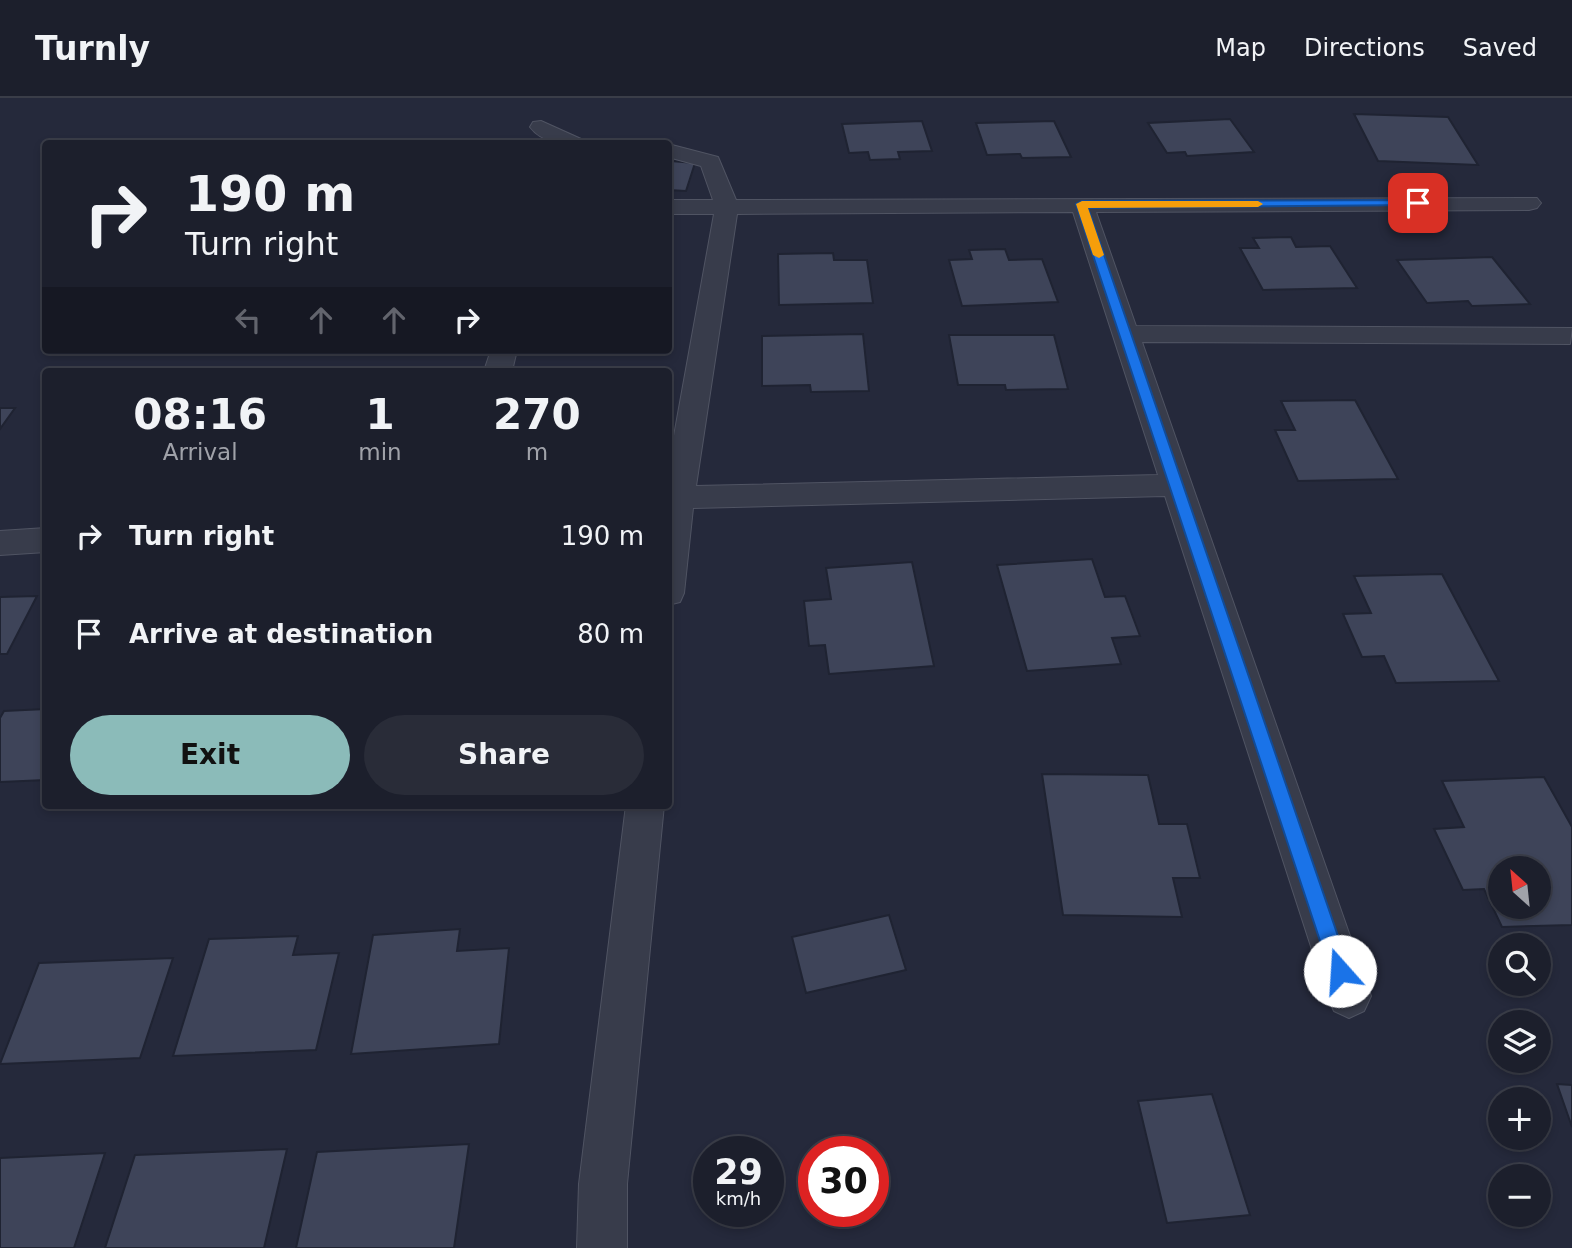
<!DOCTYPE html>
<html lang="en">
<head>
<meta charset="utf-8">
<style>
  :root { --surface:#1c1f2c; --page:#292c38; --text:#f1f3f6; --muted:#a0a2a9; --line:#3a3d48; --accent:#8bbbb9 }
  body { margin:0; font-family:"DejaVu Sans",sans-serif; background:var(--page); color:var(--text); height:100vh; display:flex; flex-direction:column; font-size:26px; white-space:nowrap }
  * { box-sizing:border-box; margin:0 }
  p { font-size:23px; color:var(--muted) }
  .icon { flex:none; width:38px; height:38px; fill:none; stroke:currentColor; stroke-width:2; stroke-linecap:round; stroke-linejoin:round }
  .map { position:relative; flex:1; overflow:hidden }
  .panel { position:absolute; left:42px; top:270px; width:630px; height:441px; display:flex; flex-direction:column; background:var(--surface); border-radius:7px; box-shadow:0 4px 10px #0003,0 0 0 2px var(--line) }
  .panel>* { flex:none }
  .banner { position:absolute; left:42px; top:42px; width:630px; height:214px; border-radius:7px; box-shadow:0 4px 10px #0003,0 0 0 2px var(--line); background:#1c1f2c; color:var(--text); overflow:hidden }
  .needle { width:46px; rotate:333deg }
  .buttons { position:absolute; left:1488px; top:758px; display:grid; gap:14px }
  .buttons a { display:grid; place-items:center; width:63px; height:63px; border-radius:50%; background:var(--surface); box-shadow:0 4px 10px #0003,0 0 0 2px var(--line); font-size:35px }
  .speed { position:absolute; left:693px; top:1038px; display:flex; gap:14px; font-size:35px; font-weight:700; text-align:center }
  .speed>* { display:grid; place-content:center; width:91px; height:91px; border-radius:50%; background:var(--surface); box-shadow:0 4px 10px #0003,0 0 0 2px var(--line); line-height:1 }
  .speed small { font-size:18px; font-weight:400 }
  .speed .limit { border:10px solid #d22; background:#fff; color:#111 }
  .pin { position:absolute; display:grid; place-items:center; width:60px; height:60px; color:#fff; margin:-30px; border-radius:14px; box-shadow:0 4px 10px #0006 }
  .me { position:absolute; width:77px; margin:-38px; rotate:341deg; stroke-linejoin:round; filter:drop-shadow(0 0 5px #0008) }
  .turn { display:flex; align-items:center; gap:24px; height:147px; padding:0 28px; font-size:32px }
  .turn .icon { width:91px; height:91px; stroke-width:2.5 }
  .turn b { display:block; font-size:49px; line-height:60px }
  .lanes { display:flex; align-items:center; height:66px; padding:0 28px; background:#0003; justify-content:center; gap:35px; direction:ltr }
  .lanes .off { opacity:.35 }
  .eta { display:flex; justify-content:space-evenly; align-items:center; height:119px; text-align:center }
  .eta b { font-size:42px; font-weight:800; line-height:49px }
  .button { display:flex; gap:14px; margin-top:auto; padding:14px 28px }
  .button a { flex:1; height:80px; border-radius:42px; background:var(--accent); color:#111; font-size:28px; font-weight:800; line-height:80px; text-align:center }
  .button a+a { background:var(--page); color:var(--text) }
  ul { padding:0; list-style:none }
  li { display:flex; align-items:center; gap:21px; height:98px; padding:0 28px }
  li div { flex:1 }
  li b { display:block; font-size:26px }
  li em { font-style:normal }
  header { display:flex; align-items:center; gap:42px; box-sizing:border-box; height:98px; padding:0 35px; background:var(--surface); border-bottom:2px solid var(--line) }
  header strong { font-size:33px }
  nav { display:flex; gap:38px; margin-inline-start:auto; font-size:24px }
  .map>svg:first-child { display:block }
</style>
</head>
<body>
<header>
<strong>Turnly</strong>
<nav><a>Map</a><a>Directions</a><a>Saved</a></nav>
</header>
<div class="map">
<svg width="1572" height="1150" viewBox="0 0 1572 1150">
  <rect width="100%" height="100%" fill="#25293b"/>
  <path fill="#3e4459" stroke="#1f2332" stroke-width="2" fill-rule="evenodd" d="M 1354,16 L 1448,19 L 1478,67 L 1378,63 Z
    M 1230,21 L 1254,54 L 1187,58 L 1185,54 L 1167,55 L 1148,25 Z
    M 922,23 L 932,53 L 898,54 L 900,61 L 870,62 L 868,54 L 849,55 L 842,26 Z
    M 1054,23 L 1071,59 L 1022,60 L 1020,56 L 987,57 L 976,25 Z
    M 671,63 L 695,65 L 686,93 L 668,92 Z
    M 1291,139 L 1296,149 L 1330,148 L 1357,190 L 1263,192 L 1240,150 L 1259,150 L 1253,140 Z
    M 1005,151 L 1009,162 L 1042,161 L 1058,204 L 962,208 L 949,162 L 972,161 L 969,152 Z
    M 833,155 L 834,162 L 867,162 L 873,205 L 779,207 L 778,156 Z
    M 1492,159 L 1530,206 L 1472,208 L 1468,203 L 1427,205 L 1397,162 Z
    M 863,236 L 869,293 L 811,294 L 810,287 L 762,288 L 762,238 Z
    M 949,237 L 1054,237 L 1068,291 L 1006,292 L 1005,287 L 958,287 Z
    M 1355,302 L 1398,381 L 1298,383 L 1275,332 L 1295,332 L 1281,303 Z
    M 0,310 L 15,310 L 0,331 Z
    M 1092,461 L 1105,499 L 1125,498 L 1140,538 L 1112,540 L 1121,566 L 1027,573 L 997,467 Z
    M 912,464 L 934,568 L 829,576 L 825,547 L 809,548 L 804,503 L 831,501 L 826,470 Z
    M 1442,476 L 1499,583 L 1396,585 L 1384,558 L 1362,559 L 1343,516 L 1371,515 L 1354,478 Z
    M 37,498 L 7,556 L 0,556 L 0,499 Z
    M 46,611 L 46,682 L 0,684 L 0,620 L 4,613 Z
    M 1042,676 L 1148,677 L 1159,726 L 1187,726 L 1200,780 L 1173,780 L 1182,819 L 1063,817 Z
    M 1544,679 L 1572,729 L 1572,827 L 1502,829 L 1484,791 L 1463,792 L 1434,731 L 1464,729 L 1442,683 ZM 1500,770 L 1538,770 L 1538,808 L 1500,808 Z
    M 889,817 L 906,872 L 806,895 L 792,839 Z
    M 460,831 L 457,853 L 509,850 L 499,946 L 351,956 L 373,837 Z
    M 298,838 L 293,857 L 339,855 L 316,952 L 173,958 L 209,841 Z
    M 173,860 L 140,960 L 0,966 L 39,865 Z
    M 1557,986 L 1572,987 L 1572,1029 Z
    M 1212,996 L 1250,1117 L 1167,1125 L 1138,1003 Z
    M 469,1046 L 454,1150 L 296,1150 L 317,1054 Z
    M 287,1051 L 264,1150 L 105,1150 L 135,1057 Z
    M 105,1055 L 74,1150 L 0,1150 L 0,1060 Z"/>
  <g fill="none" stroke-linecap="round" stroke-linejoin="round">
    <g stroke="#505463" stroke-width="2">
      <path id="minor" d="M 541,23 L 581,41 L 583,46 C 564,46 543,46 530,29 L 533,24 Z
        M 668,46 L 718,59 L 736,102 L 1537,100 L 1541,105 L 1537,110 L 1529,112 L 1096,114 L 1136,228 L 1572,230 L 1570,246 L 1142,244 L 1371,898 L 1364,913 L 1349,920 L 1334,913 L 1327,898 L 1165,398 L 693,410 L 684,495 L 680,504 L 668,507 L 668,371 L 714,116 L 668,116 L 668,102 L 713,102 L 701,68 L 668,59 ZM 1073,114 L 1158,377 L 696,388 L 737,116 Z
        M 491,252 L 517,252 L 512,273 L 484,273 Z
        M 46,430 L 46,454 L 0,457 L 0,433 Z
        M 626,707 L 664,707 L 627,1086 L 627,1150 L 577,1150 L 579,1086 Z"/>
    </g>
    <use href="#minor" fill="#383c4b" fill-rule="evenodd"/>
  </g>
  <path fill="#1a73e8" stroke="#114b97" stroke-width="2" d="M 1418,102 L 1421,103 L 1421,107 L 1088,110 L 1350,873 L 1347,879 L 1340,882 L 1333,879 L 1330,873 L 1076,106 L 1082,103 Z"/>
  <path fill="#f59e0b" d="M 1082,103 L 1258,103 L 1263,106 L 1258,109 L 1088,110 L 1104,157 L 1099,160 L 1093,157 L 1076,106 Z"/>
</svg>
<div class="buttons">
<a><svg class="needle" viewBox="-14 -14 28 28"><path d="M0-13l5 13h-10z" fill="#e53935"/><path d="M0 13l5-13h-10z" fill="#a0a2a9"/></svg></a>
<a><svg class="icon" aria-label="search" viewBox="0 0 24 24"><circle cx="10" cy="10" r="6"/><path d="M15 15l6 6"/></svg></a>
<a><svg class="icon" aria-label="layers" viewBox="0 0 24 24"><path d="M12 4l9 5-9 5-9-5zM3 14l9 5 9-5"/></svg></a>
<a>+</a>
<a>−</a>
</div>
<div class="speed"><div>29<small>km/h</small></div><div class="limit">30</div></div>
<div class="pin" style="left:1418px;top:105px;background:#d93025"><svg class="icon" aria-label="arrive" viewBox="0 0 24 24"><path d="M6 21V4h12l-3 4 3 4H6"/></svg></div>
<svg class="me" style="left:1340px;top:873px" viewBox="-20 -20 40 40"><circle r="19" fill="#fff"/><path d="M0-13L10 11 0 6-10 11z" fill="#1a73e8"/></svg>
<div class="banner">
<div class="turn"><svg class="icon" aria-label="right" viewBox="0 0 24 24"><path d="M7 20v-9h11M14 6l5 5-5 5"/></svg><div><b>190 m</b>Turn right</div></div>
<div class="lanes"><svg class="icon off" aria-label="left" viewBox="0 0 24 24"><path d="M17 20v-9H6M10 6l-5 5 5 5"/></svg><svg class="icon off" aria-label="ahead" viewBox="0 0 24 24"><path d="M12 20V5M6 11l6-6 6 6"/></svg><svg class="icon off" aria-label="ahead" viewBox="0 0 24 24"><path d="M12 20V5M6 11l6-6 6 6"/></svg><svg class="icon" aria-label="right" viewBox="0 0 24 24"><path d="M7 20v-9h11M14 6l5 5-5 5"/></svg></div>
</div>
<section class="panel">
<div class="eta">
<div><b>08:16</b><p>Arrival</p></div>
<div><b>1</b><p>min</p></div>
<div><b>270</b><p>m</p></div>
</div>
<ul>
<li><svg class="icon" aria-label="right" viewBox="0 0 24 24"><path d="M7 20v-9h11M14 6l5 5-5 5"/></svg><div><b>Turn right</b></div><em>190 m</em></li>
<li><svg class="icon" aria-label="arrive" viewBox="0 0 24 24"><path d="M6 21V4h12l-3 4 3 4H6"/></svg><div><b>Arrive at destination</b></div><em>80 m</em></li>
</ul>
<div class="button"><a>Exit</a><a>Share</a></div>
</section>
</div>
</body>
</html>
